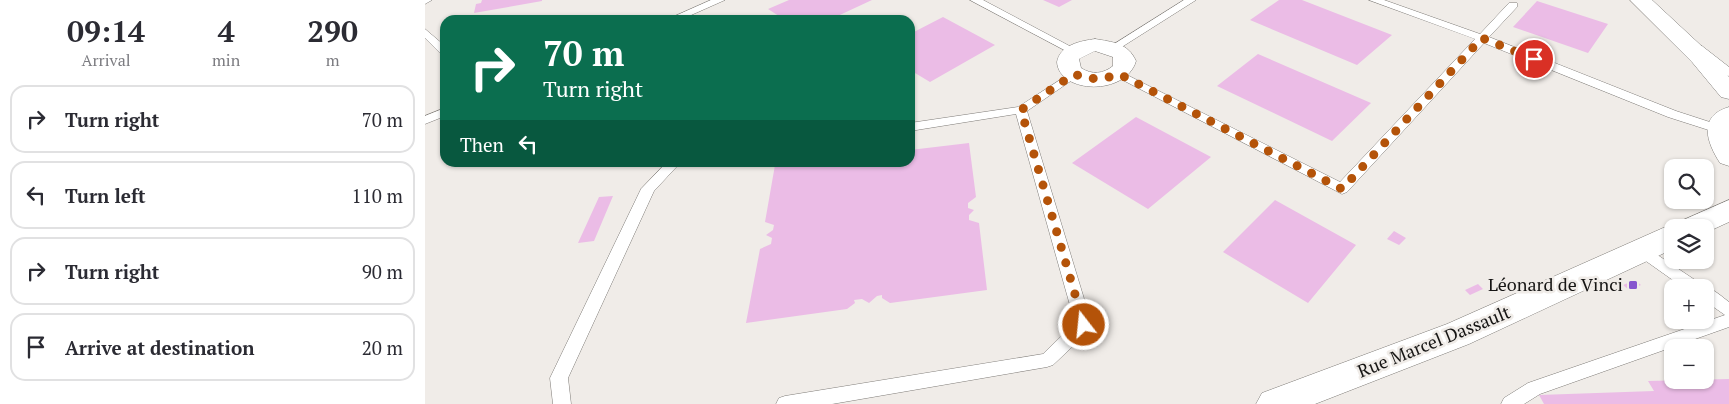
<!DOCTYPE html>
<html lang="en">
<head>
<meta charset="utf-8">
<style>
  :root { --surface:#fff; --page:#f2f2f3; --text:#2b2b33; --muted:#7c7c81; --line:#e1e1e2 }
  body { margin:0; font-family:"PT Serif",serif; background:var(--page); color:var(--text); height:100vh; display:flex; flex-direction:column; font-size:19px; white-space:nowrap }
  * { box-sizing:border-box; margin:0 }
  p { font-size:16px; color:var(--muted) }
  .icon { flex:none; width:28px; height:28px; fill:none; stroke:currentColor; stroke-width:2; stroke-linecap:round; stroke-linejoin:round }
  .map { position:relative; flex:1; overflow:hidden }
  .details { display:flex; flex-direction:column; background:var(--surface); width:425px }
  .details>* { flex:none }
  .guide { position:absolute; left:15px; top:15px; width:475px; height:152px; border-radius:15px; box-shadow:0 1px 4px #0004; background:#0b6e4f; color:#fff; overflow:hidden }
  .tools { position:absolute; left:1239px; top:159px; display:grid; gap:10px }
  .tools a { display:grid; place-items:center; width:50px; height:50px; border-radius:10px; background:var(--surface); box-shadow:0 1px 4px #0004; font-size:25px }
  .pin { position:absolute; display:grid; place-items:center; width:42px; height:42px; color:#fff; margin:-21px; border:2px solid #fff; border-radius:50%; box-shadow:0 1px 5px #0007 }
  .me { position:absolute; width:55px; margin:-28px; rotate:344deg; stroke-linejoin:round; filter:drop-shadow(0 0 4px #0008) }
  .turn { display:flex; align-items:center; gap:18px; height:105px; padding:0 20px; font-size:22px }
  .turn .icon { width:65px; height:65px; stroke-width:2.5 }
  .turn b { display:block; font-size:35px; line-height:42px }
  .then { display:flex; align-items:center; height:48px; padding:0 20px; background:#0003; gap:10px; font-size:19px }
  .eta { display:flex; justify-content:space-evenly; align-items:center; height:85px; text-align:center }
  .eta b { font-size:30px; font-weight:800; line-height:35px }
  ul { padding:0; list-style:none }
  li { display:flex; align-items:center; gap:15px; height:68px; margin:0 10px 8px; padding:0 10px; border:2px solid var(--line); border-radius:15px }
  li div { flex:1 }
  li b { display:block; font-size:19px }
  li em { font-style:normal }
  main { display:flex; flex:1; min-height:0 }
  .map>svg:first-child { display:block }
</style>
</head>
<body>
<main>
<section class="details">
<div class="eta">
<div><b>09:14</b><p>Arrival</p></div>
<div><b>4</b><p>min</p></div>
<div><b>290</b><p>m</p></div>
</div>
<ul>
<li><svg class="icon" aria-label="right" viewBox="0 0 24 24"><path d="M7 20v-9h11M14 6l5 5-5 5"/></svg><div><b>Turn right</b></div><em>70 m</em></li>
<li><svg class="icon" aria-label="left" viewBox="0 0 24 24"><path d="M17 20v-9H6M10 6l-5 5 5 5"/></svg><div><b>Turn left</b></div><em>110 m</em></li>
<li><svg class="icon" aria-label="right" viewBox="0 0 24 24"><path d="M7 20v-9h11M14 6l5 5-5 5"/></svg><div><b>Turn right</b></div><em>90 m</em></li>
<li><svg class="icon" aria-label="arrive" viewBox="0 0 24 24"><path d="M6 21V4h12l-3 4 3 4H6"/></svg><div><b>Arrive at destination</b></div><em>20 m</em></li>
</ul>
</section>
<div class="map">
<svg width="1304" height="404" viewBox="0 0 1304 404">
  <rect width="100%" height="100%" fill="#f0ece8"/>
  <path fill="#ebbce6" d="M 57,0 L 117,0 L 117,1 L 49,13 L 51,4 L 56,3 Z
    M 364,0 L 447,0 L 404,20 L 360,20 L 343,9 Z
    M 618,0 L 647,0 L 634,7 Z
    M 854,0 L 877,0 L 967,35 L 932,65 L 825,20 Z
    M 1112,1 L 1183,24 L 1163,53 L 1088,27 Z
    M 518,17 L 570,45 L 505,82 L 485,70 L 485,34 Z
    M 833,54 L 946,103 L 907,141 L 792,86 Z
    M 711,117 L 786,157 L 723,209 L 647,163 Z
    M 544,143 L 551,197 L 543,203 L 543,208 L 549,210 L 544,215 L 544,220 L 554,223 L 562,290 L 465,303 L 457,298 L 457,295 L 452,296 L 444,303 L 437,299 L 429,300 L 430,303 L 422,309 L 321,323 L 335,249 L 346,244 L 347,238 L 341,235 L 348,230 L 349,225 L 340,222 L 350,165 L 374,162 L 485,162 L 485,150 Z
    M 188,196 L 169,241 L 153,243 L 174,197 Z
    M 850,200 L 931,245 L 883,303 L 798,252 Z
    M 969,231 L 981,238 L 974,245 L 962,239 Z
    M 1210,280 L 1216,285 L 1204,290 L 1198,285 Z
    M 1053,284 L 1058,289 L 1045,295 L 1040,290 Z
    M 1304,379 L 1304,404 L 1119,404 L 1114,395 L 1229,391 L 1223,381 Z"/>
  <g fill="none" stroke-linecap="round" stroke-linejoin="round">
    <g stroke="#7e7b77" stroke-width="1">
      <path id="lane" d="M 0,0 L 7,0 L 0,4 Z
        M 286,0 L 300,0 L 255,20 L 241,20 Z
        M 545,0 L 558,0 L 654,51 L 653,53 L 645,53 Z
        M 759,0 L 771,0 L 692,50 L 684,50 L 683,48 Z
        M 944,0 L 959,0 L 1055,34 L 1084,3 L 1092,3 L 1092,7 L 1064,37 L 1251,111 L 1297,126 L 1299,129 L 1293,133 L 1243,117 L 1059,43 L 922,192 L 917,194 L 688,75 L 690,73 L 698,73 L 915,182 L 1050,39 Z
        M 0,29 L 20,46 L 20,55 L 16,54 L 0,38 Z
        M 1277,46 L 1304,67 L 1304,76 L 1300,75 L 1273,51 L 1272,49 Z
        M 649,71 L 653,72 L 653,76 L 602,111 L 667,325 L 665,330 L 628,365 L 622,367 L 407,404 L 351,404 L 354,398 L 360,396 L 618,354 L 650,323 L 591,114 L 485,131 L 485,123 L 593,107 Z
        M 20,108 L 20,116 L 0,124 L 0,116 Z
        M 242,162 L 256,162 L 229,191 L 143,378 L 146,404 L 128,404 L 125,378 L 216,189 Z
        M 1216,244 L 1276,284 L 1278,287 C 1288,288 1296,296 1304,302 L 1304,327 L 1115,394 L 1099,404 L 1076,404 L 1079,398 L 1103,383 L 1300,315 L 1280,301 L 1280,288 L 1259,288 L 1211,254 L 1209,250 L 1211,246 Z"/>
    </g>
    <g stroke="#7e7b77" stroke-width="1">
      <path id="street" d="M 670,39 C 688,42 703,43 711,61 C 701,96 634,94 632,62 C 635,45 655,41 670,39 ZM 670,51 L 688,57 L 688,66 C 678,74 667,75 656,68 L 654,59 Z"/>
    </g>
    <g stroke="#7e7b77" stroke-width="1">
      <path id="secondary" d="M 1205,0 L 1227,0 L 1283,52 L 1304,77 L 1304,99 L 1296,97 L 1267,62 Z
        M 1304,107 L 1304,166 L 1295,163 C 1282,143 1272,116 1304,107 Z
        M 1304,200 L 1304,222 L 1280,233 L 1280,228 L 1248,228 L 1248,249 L 1044,344 L 890,404 L 831,404 L 837,393 L 1022,324 L 1238,228 L 1248,225 L 1252,227 L 1256,221 Z"/>
    </g>
    <use href="#lane" fill="#fff" fill-rule="evenodd"/>
    <use href="#street" fill="#fff" fill-rule="evenodd"/>
    <use href="#secondary" fill="#fff" fill-rule="evenodd"/>
  </g>
  <g fill="none" stroke-linecap="round" stroke-linejoin="round">
    <path stroke="#b45309" stroke-width="9" stroke-dasharray="0 16.2" d="M 659,325 L 596,110 L 649,74 C 666,80 677,80 694,74 L 917,189 L 1057,38 L 1109,59"/>
  </g>
  <rect fill="#8756cf" stroke="#f0ece8" stroke-width="2" x="1203" y="280" width="10" height="10" rx="2.5"/>
  <g text-anchor="middle" stroke-width="5" stroke-linejoin="round" paint-order="stroke">
    <g font-size="18" fill="#161514" stroke="#f0ece8" text-anchor="end">
      <text x="1198" y="291">Léonard de Vinci</text>
    </g>
    <g font-size="18" fill="#161514" stroke="#f0ece8">
      <text transform="translate(1009 342) rotate(-22)" y="6">Rue Marcel Dassault</text>
    </g>
  </g>
</svg>
<div class="tools">
<a><svg class="icon" aria-label="search" viewBox="0 0 24 24"><circle cx="10" cy="10" r="6"/><path d="M15 15l6 6"/></svg></a>
<a><svg class="icon" aria-label="layers" viewBox="0 0 24 24"><path d="M12 4l9 5-9 5-9-5zM3 14l9 5 9-5"/></svg></a>
<a>+</a>
<a>−</a>
</div>
<div class="pin" style="left:1109px;top:59px;background:#d93025"><svg class="icon" aria-label="arrive" viewBox="0 0 24 24"><path d="M6 21V4h12l-3 4 3 4H6"/></svg></div>
<svg class="me" style="left:659px;top:325px" viewBox="-20 -20 40 40"><circle r="17" fill="#b45309" stroke="#fff" stroke-width="3"/><path d="M0-11L8 9 0 5-8 9z" fill="#fff"/></svg>
<div class="guide">
<div class="turn"><svg class="icon" aria-label="right" viewBox="0 0 24 24"><path d="M7 20v-9h11M14 6l5 5-5 5"/></svg><div><b>70 m</b>Turn right</div></div>
<div class="then">Then<svg class="icon" aria-label="left" viewBox="0 0 24 24"><path d="M17 20v-9H6M10 6l-5 5 5 5"/></svg></div>
</div>
</div>
</main>
</body>
</html>
